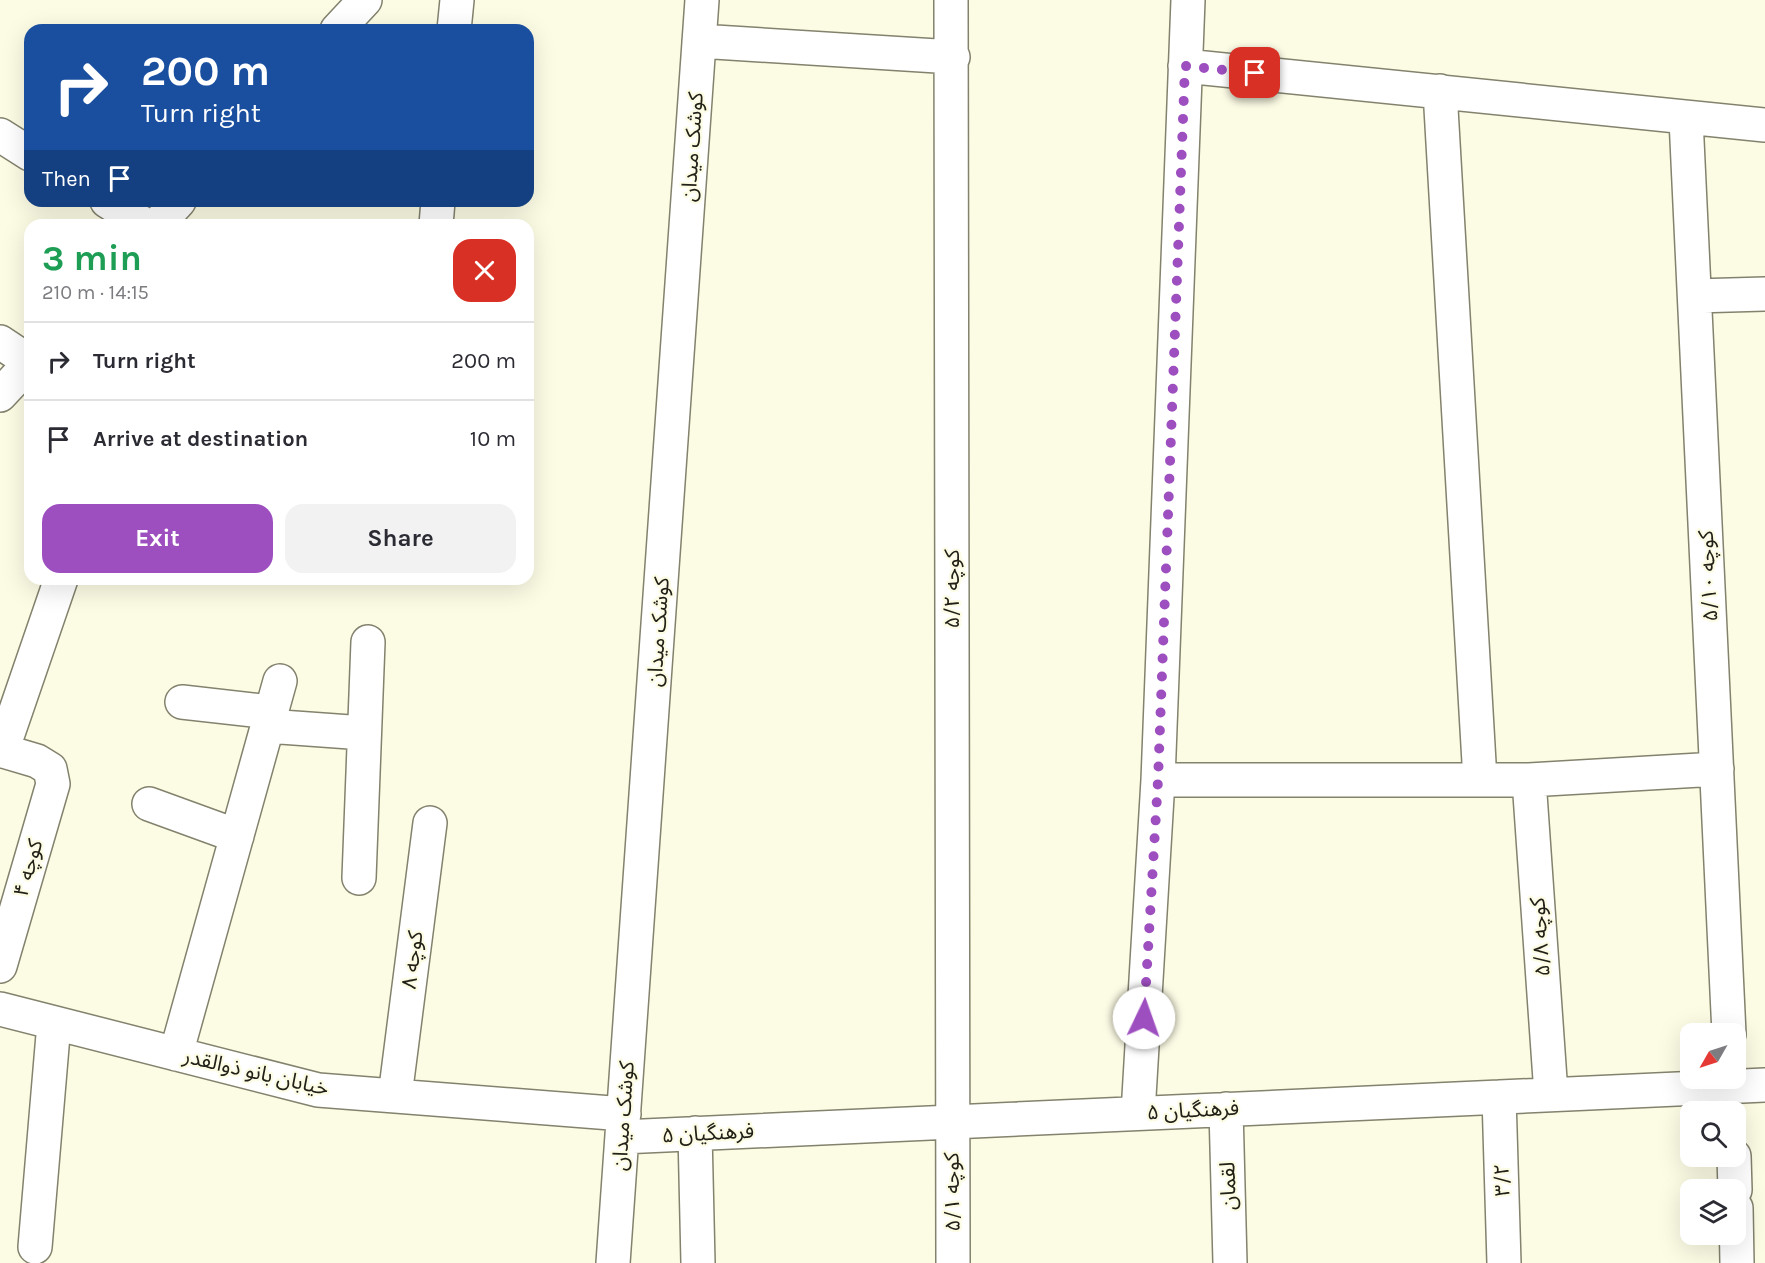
<!DOCTYPE html>
<html lang="en">
<head>
<meta charset="utf-8">
<style>
  :root { --surface:#fff; --page:#f2f2f3; --text:#2b2b33; --muted:#7c7c81; --line:#e1e1e2; --accent:#9d4ebf }
  body { margin:0; font-family:Karla,"Noto Sans Arabic",sans-serif; background:var(--page); color:var(--text); height:100vh; display:flex; flex-direction:column; font-size:22px; white-space:nowrap }
  * { box-sizing:border-box; margin:0 }
  p { font-size:20px; color:var(--muted) }
  .icon { flex:none; width:33px; height:33px; fill:none; stroke:currentColor; stroke-width:2; stroke-linecap:round; stroke-linejoin:round }
  .map { position:relative; flex:1; overflow:hidden }
  .side { position:absolute; left:24px; top:219px; width:510px; height:366px; display:flex; flex-direction:column; background:var(--surface); border-radius:18px; box-shadow:0 6px 24px #0002 }
  .side>* { flex:none }
  .guide { position:absolute; left:24px; top:24px; width:510px; height:183px; border-radius:18px; box-shadow:0 6px 24px #0002; background:#1a4fa0; color:#fff; overflow:hidden }
  .needle { width:39px; rotate:231deg }
  .fabs { position:absolute; left:1680px; top:1023px; display:grid; gap:12px }
  .fabs a { display:grid; place-items:center; width:66px; height:66px; border-radius:12px; background:var(--surface); box-shadow:0 6px 24px #0002; font-size:30px }
  .pin { position:absolute; display:grid; place-items:center; width:51px; height:51px; color:#fff; margin:-26px; border-radius:12px; box-shadow:0 3px 9px #0006 }
  .me { position:absolute; width:66px; margin:-33px; rotate:3deg; stroke-linejoin:round; filter:drop-shadow(0 0 4px #0008) }
  .turn { display:flex; align-items:center; gap:21px; height:126px; padding:0 18px; font-size:27px }
  .turn .icon { width:78px; height:78px; stroke-width:2.5 }
  .turn b { display:block; font-size:42px; line-height:51px }
  .then { display:flex; align-items:center; height:57px; padding:0 18px; background:#0003; gap:12px; font-size:22px }
  .round { display:grid; place-items:center; flex:none; width:63px; height:63px; border-radius:18px; background:var(--page) }
  .summary { display:flex; align-items:center; justify-content:space-between; height:102px; padding:0 18px }
  h1 { font-size:36px; font-weight:700; line-height:45px; color:#1e9e55 }
  .button { display:flex; gap:12px; margin-top:auto; padding:12px 18px }
  .button a { flex:1; height:69px; border-radius:18px; background:var(--accent); color:#fff; font-size:24px; font-weight:700; line-height:69px; text-align:center }
  .button a+a { background:var(--page); color:var(--text) }
  ul { padding:0; list-style:none }
  li { display:flex; align-items:center; gap:18px; height:78px; padding:0 18px; border-top:2px solid var(--line) }
  li div { flex:1 }
  li b { display:block; font-size:22px }
  li em { font-style:normal }
  .map>svg:first-child { display:block }
</style>
</head>
<body>
<div class="map">
<svg width="1765" height="1263" viewBox="0 0 1765 1263">
  <rect width="100%" height="100%" fill="#fcfbe4"/>
  <g fill="none" stroke-linecap="round" stroke-linejoin="round">
    <g stroke="#83826d" stroke-width="36">
      <path id="minor" d="M 951,0 L 953,1263
        M 337,30 L 365,0
        M 454,30 L 457,0
        M 699,41 L 953,57
        M 1185,66 L 1765,125
        M 1440,91 L 1480,780
        M 1686,119 L 1729,1034
        M 0,135 L 30,154
        M 107,201 L 145,225
        M 157,225 L 179,201
        M 436,225 L 438,201
        M 1695,296 L 1765,294
        M 0,342 L 30,362
        M 0,395 L 30,363
        M 182,702 L 271,712
        M 267,726 L 364,733
        M 0,750 L 37,761 L 50,769 L 53,784 L 0,966
        M 2,751 L 61,579
        M 1158,780 L 1529,780 L 1717,769
        M 1529,780 L 1551,1094
        M 149,804 L 237,836
        M 359,878 L 368,642
        M 0,1009 L 318,1090 L 624,1114
        M 176,1054 L 280,681
        M 395,1096 L 430,823
        M 1499,1097 L 1504,1263
        M 1226,1109 L 1230,1263
        M 1138,1113 L 1158,780 L 1188,0
        M 695,1133 L 698,1263
        M 622,1137 L 1765,1085
        M 1734,1156 L 1735,1190
        M 1736,1208 L 1737,1263
        M 35,1247 L 54,1023
        M 613,1263 L 702,0"/>
    </g>
    <use href="#minor" stroke="#fff" stroke-width="33"/>
  </g>
  <g fill="none" stroke-linecap="round" stroke-linejoin="round">
    <path stroke="#9d4ebf" stroke-width="10" stroke-dasharray="0 18" d="M 1144,1018 L 1158,780 L 1185,66 L 1255,73"/>
  </g>
  <g text-anchor="middle" stroke-width="4.5" stroke-linejoin="round" paint-order="stroke">
    <g font-size="21" fill="#212118" stroke="#fcfbe4">
      <text transform="translate(692 147) rotate(-86)" y="7">کوشک میدان</text>
      <text transform="translate(1708 576) rotate(-93)" y="7">کوچه ۵/۱۰</text>
      <text transform="translate(952 589) rotate(-90)" y="7">کوچه ۵/۲</text>
      <text transform="translate(658 632) rotate(-86)" y="7">کوشک میدان</text>
      <text transform="translate(28 868) rotate(-74)" y="7">کوچه ۴</text>
      <text transform="translate(1540 937) rotate(-94)" y="7">کوچه ۵/۸</text>
      <text transform="translate(412 960) rotate(-83)" y="7">کوچه ۸</text>
      <text transform="translate(256 1072) rotate(13)" y="7">خیابان بانو ذوالقدر</text>
      <text transform="translate(1193 1110) rotate(-3)" y="7">فرهنگیان ۵</text>
      <text transform="translate(623 1116) rotate(-86)" y="7">کوشک میدان</text>
      <text transform="translate(708 1133) rotate(-3)" y="7">فرهنگیان ۵</text>
      <text transform="translate(1502 1180) rotate(-92)" y="7">۳/۲</text>
      <text transform="translate(1228 1186) rotate(-92)" y="7">لقمان</text>
      <text transform="translate(952 1192) rotate(-91)" y="7">کوچه ۵/۱</text>
    </g>
  </g>
</svg>
<div class="fabs">
<a><svg class="needle" viewBox="-14 -14 28 28"><path d="M0-13l5 13h-10z" fill="#e53935"/><path d="M0 13l5-13h-10z" fill="#7c7c81"/></svg></a>
<a><svg class="icon" aria-label="search" viewBox="0 0 24 24"><circle cx="10" cy="10" r="6"/><path d="M15 15l6 6"/></svg></a>
<a><svg class="icon" aria-label="layers" viewBox="0 0 24 24"><path d="M12 4l9 5-9 5-9-5zM3 14l9 5 9-5"/></svg></a>
</div>
<div class="pin" style="left:1255px;top:73px;background:#d93025"><svg class="icon" aria-label="arrive" viewBox="0 0 24 24"><path d="M6 21V4h12l-3 4 3 4H6"/></svg></div>
<svg class="me" style="left:1144px;top:1018px" viewBox="-20 -20 40 40"><circle r="19" fill="#fff"/><path d="M0-13L10 11 0 6-10 11z" fill="#9d4ebf"/></svg>
<div class="guide">
<div class="turn"><svg class="icon" aria-label="right" viewBox="0 0 24 24"><path d="M7 20v-9h11M14 6l5 5-5 5"/></svg><div><b>200 m</b>Turn right</div></div>
<div class="then">Then<svg class="icon" aria-label="arrive" viewBox="0 0 24 24"><path d="M6 21V4h12l-3 4 3 4H6"/></svg></div>
</div>
<section class="side">
<div class="summary"><div><h1>3 min</h1><p>210 m · 14:15</p></div><a class="round" style="background:#d93025;color:#fff"><svg class="icon" aria-label="close" viewBox="0 0 24 24"><path d="M6 6l12 12M18 6L6 18"/></svg></a></div>
<ul>
<li><svg class="icon" aria-label="right" viewBox="0 0 24 24"><path d="M7 20v-9h11M14 6l5 5-5 5"/></svg><div><b>Turn right</b></div><em>200 m</em></li>
<li><svg class="icon" aria-label="arrive" viewBox="0 0 24 24"><path d="M6 21V4h12l-3 4 3 4H6"/></svg><div><b>Arrive at destination</b></div><em>10 m</em></li>
</ul>
<div class="button"><a>Exit</a><a>Share</a></div>
</section>
</div>
</body>
</html>
